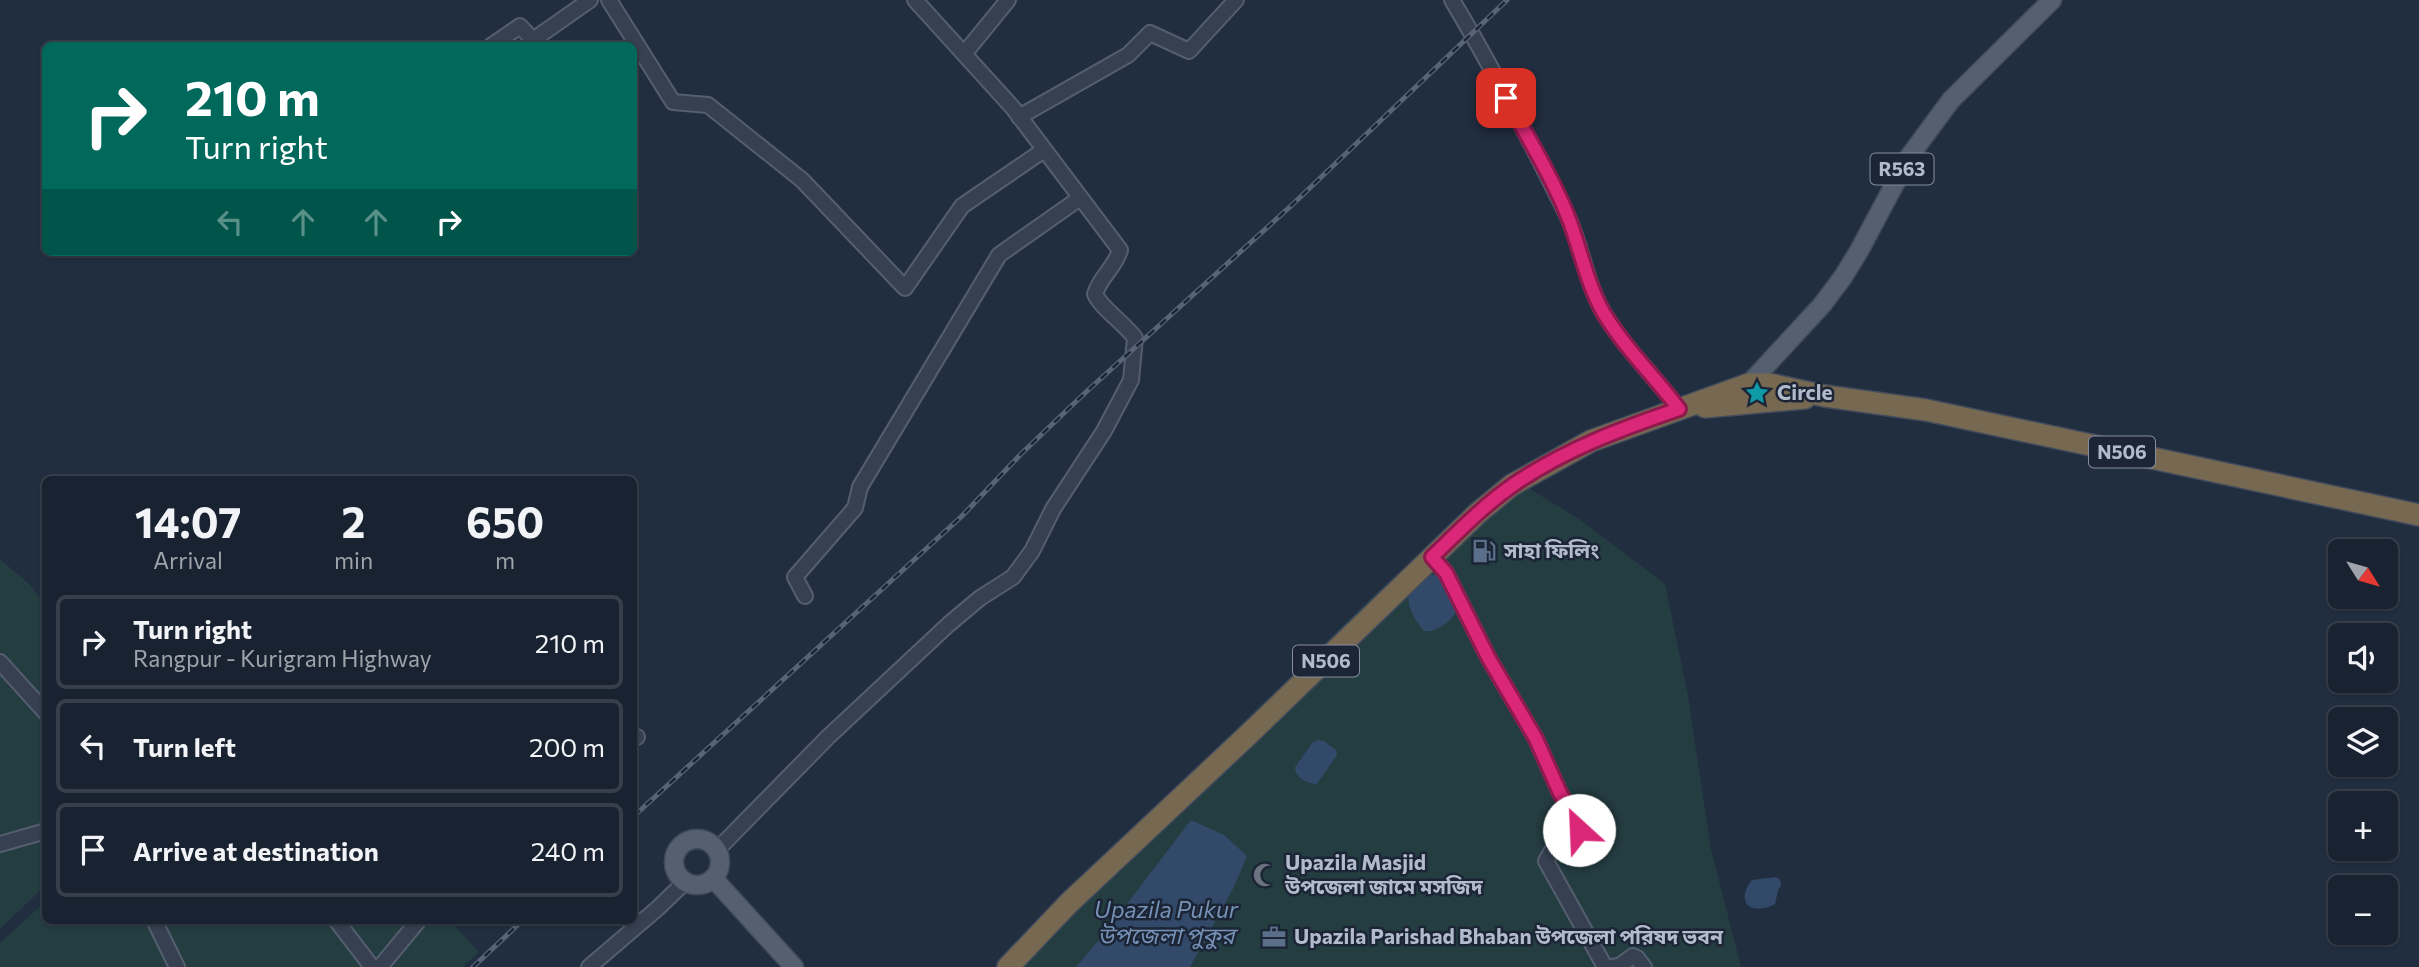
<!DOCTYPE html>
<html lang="en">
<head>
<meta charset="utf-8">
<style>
  :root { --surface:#192230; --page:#262f3c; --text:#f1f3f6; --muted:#9fa4ab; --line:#373f4c }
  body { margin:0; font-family:Commissioner,"Noto Sans Bengali",sans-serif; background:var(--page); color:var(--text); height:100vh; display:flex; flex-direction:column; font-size:26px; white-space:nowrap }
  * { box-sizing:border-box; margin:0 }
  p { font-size:23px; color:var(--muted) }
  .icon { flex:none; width:38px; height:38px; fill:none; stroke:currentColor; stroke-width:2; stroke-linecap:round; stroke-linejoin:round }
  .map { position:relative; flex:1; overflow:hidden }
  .panel { position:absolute; left:42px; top:476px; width:595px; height:448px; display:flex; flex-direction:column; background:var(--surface); border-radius:10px; box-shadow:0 2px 5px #0004,0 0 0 2px var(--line) }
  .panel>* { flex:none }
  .hud { position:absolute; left:42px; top:42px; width:595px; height:214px; border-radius:10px; box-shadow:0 2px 5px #0004,0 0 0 2px var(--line); background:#00695c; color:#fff; overflow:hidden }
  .needle { width:46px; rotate:127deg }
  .controls { position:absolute; left:2328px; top:539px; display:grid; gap:14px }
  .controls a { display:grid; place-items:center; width:70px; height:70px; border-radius:10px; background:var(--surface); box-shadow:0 2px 5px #0004,0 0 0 2px var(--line); font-size:35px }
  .pin { position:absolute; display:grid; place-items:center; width:60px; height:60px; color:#fff; margin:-30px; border-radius:14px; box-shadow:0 4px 10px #0006 }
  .me { position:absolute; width:77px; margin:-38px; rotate:335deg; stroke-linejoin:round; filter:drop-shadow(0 0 5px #0008) }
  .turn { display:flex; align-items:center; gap:24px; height:147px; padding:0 28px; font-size:32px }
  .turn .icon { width:91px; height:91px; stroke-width:2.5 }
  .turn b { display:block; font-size:49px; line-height:60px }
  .lanes { display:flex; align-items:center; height:66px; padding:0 28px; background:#0003; justify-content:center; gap:35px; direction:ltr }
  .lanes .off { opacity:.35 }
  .eta { display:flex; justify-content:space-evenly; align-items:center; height:119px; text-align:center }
  .eta b { font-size:42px; font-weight:700; line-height:49px }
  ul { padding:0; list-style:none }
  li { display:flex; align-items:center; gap:21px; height:94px; margin:0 14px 10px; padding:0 14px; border:4px solid var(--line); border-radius:10px }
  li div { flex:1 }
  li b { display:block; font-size:26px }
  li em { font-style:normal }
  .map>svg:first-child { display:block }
</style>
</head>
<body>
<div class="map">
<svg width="2419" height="967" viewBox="0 0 2419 967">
  <rect width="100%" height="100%" fill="#212e40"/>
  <path fill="#243d41" d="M 1509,476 L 1579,519 L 1665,584 L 1688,696 L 1711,849 L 1741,967 L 997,967 L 1063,897 L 1385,585 Z
    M 0,559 L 30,585 L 46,605 L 45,886 L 0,929 Z
    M 45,902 L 46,920 L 450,921 L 479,952 L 462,967 L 0,967 L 0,943 Z"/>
  <path fill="#334969" d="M 1436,574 C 1446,582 1455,600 1456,612 C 1450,622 1436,633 1424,631 C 1403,606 1400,584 1436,574 Z
    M 1318,740 L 1324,741 L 1336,750 L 1337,755 L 1317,784 C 1308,784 1295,778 1295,767 L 1313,742 Z
    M 1191,820 L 1224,835 L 1247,856 L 1234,887 L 1190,967 L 1076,967 L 1104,934 Z
    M 1776,877 L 1780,880 L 1781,886 L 1778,890 L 1775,904 C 1752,916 1734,903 1752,880 Z"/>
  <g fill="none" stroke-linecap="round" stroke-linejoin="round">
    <g stroke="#545e6e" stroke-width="18">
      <path id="minor" d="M 609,0 L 673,102 L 708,105 L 802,180 L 905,288 L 962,206 L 1044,150
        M 1452,0 C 1494,70 1532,144 1568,217 C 1582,248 1586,282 1603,312 C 1624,347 1654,376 1679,409
        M 491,46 L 520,26 L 533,40 L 590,0
        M 964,54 L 1008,0
        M 1019,117 L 1128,55 L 1150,33 L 1189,51 L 1236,0
        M 1432,557 L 1446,573 L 1488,657 L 1536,739 L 1560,793 L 1579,823 L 1579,830 L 1551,852 L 1546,861 L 1605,967
        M 805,596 L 795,577 L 855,508 L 860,487 L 999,255 L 1080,198
        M 0,662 L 46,713
        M 634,736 L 637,737
        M 0,844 L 46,831
        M 717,850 L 828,737 L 949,624 L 980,598 L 1013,577 L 1032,551 L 1053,509 L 1104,431 L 1131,380 L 1135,338 C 1124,323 1101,308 1095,294 C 1100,277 1116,266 1120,250 L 1013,108 L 915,0
        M 154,920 L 177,967
        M 336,920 L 372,967
        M 380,967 L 419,920
        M 589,967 L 658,908 L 685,882
        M 1611,967 L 1619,966 L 1633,956 L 1637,958 L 1644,967"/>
    </g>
    <g stroke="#3f4959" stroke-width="21">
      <path id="major" d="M 1747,391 L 1749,384 L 1822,305 L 1843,277 L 1859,251 L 1909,157 L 1951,100 L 2052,0
        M674 862a23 23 0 1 1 46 0a23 23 0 1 1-46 0Z
        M 713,878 L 794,967"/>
    </g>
    <g stroke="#414b5b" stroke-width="24">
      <path id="highway" d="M 1705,407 L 1805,398
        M 1008,967 L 1069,903 L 1249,734 L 1478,513 L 1512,485 L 1591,441 L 1749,384 L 1769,384 L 1825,396 L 1926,410 L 2419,515"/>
    </g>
    <use href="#minor" stroke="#364050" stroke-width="14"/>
    <use href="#major" stroke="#545f70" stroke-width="18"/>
    <use href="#highway" stroke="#776852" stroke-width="21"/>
    <g stroke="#576477" stroke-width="5">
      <path id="rail" d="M 634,816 L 962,516 L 1021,454 L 1086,392 L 1293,204 L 1507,0
        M 473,967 L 523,920"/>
    </g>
    <use href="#rail" stroke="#1b2535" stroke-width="2.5" stroke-dasharray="8" stroke-linecap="butt"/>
  </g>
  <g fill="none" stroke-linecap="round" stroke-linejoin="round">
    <g stroke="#8e194d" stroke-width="18">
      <path id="route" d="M 1506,98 C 1527,136 1555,182 1570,222 C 1581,252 1587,283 1603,312 C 1624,347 1654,376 1679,409 C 1620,429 1564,450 1513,485 C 1483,506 1458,532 1432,557 L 1446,573 L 1488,657 L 1536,739 L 1560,793 L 1578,822 L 1579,830"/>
    </g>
    <use href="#route" stroke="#db2777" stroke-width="12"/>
  </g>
  <defs>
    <g id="sight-bare" transform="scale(1.89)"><path d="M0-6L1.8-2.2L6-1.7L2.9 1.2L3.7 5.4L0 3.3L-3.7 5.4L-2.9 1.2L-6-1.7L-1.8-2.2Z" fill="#0f9aa8" stroke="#1b2535" stroke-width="2.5" paint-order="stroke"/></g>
    <g id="fuel-bare" transform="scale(1.89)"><path d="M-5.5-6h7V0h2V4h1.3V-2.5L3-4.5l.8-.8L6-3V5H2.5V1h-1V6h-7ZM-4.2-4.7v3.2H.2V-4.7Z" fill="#5c6f8a" stroke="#1b2535" stroke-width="2.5" paint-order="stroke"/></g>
    <g id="mosque-bare" transform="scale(1.89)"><path d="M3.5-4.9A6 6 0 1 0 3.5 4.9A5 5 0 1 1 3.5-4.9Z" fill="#6b7280" stroke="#1b2535" stroke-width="2.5" paint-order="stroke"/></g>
    <g id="office-bare" transform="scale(1.89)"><path d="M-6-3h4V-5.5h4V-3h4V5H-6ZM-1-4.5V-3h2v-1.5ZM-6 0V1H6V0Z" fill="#5c6f8a" stroke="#1b2535" stroke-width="2.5" paint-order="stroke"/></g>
  </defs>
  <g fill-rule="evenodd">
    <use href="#sight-bare" x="1757" y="393"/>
    <use href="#fuel-bare" x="1484" y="551"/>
    <use href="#mosque-bare" x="1265" y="875"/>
    <use href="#office-bare" x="1274" y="937"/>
  </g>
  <g text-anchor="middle" stroke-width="5" stroke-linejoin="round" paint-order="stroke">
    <g fill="#1b2535" stroke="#858e9e" stroke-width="2">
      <rect x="1870.5" y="153.5" width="63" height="31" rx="5"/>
      <rect x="2089" y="436.5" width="66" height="31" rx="5"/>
      <rect x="1293" y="645.5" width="66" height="31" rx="5"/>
    </g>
    <g font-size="19" font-weight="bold" fill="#b2bbcb">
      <text x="1902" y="176">R563</text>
      <text x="2122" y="459">N506</text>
      <text x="1326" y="668">N506</text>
    </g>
    <g font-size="21" font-weight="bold" fill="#b2bbcb" stroke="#1b2535" text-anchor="start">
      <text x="1777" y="400">Circle</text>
      <text x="1504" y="558">সাহা ফিলিং</text>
      <text x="1285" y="870">Upazila Masjid<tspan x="1285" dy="24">উপজেলা জামে মসজিদ</tspan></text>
      <text x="1294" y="944">Upazila Parishad Bhaban উপজেলা পরিষদ ভবন</text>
    </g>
    <g font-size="23" font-style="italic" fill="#7691b5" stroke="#1b2535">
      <text x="1166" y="918">Upazila Pukur<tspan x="1166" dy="26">উপজেলা পুকুর</tspan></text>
    </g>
  </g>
</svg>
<div class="controls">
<a><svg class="needle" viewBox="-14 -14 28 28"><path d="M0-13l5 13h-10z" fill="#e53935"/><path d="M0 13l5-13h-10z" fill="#9fa4ab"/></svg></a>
<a><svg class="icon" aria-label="sound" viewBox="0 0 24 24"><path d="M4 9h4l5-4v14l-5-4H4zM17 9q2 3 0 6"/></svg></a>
<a><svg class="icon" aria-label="layers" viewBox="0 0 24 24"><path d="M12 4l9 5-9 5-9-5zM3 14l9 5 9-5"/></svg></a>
<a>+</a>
<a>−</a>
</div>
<div class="pin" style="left:1506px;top:98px;background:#d93025"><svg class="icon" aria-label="arrive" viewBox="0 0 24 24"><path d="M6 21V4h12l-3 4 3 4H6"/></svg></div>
<svg class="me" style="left:1579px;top:830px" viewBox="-20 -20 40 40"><circle r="19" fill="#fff"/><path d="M0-13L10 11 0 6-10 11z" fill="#db2777"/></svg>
<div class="hud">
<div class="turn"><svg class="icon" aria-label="right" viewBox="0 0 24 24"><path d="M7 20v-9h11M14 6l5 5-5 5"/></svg><div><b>210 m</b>Turn right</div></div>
<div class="lanes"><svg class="icon off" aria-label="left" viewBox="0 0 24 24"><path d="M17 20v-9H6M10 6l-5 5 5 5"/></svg><svg class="icon off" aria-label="ahead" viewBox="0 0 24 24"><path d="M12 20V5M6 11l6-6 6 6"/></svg><svg class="icon off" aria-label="ahead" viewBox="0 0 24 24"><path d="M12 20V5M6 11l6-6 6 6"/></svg><svg class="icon" aria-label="right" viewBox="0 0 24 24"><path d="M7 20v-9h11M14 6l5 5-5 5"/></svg></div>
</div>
<section class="panel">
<div class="eta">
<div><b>14:07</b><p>Arrival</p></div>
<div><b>2</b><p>min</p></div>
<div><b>650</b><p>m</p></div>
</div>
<ul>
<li><svg class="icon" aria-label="right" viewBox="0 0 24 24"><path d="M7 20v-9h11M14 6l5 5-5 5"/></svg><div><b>Turn right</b><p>Rangpur - Kurigram Highway</p></div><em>210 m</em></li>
<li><svg class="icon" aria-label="left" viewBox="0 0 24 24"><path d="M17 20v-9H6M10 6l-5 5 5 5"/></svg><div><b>Turn left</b></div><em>200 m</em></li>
<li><svg class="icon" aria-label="arrive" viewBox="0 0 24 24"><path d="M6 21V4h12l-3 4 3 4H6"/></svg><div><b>Arrive at destination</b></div><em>240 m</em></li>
</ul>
</section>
</div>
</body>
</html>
